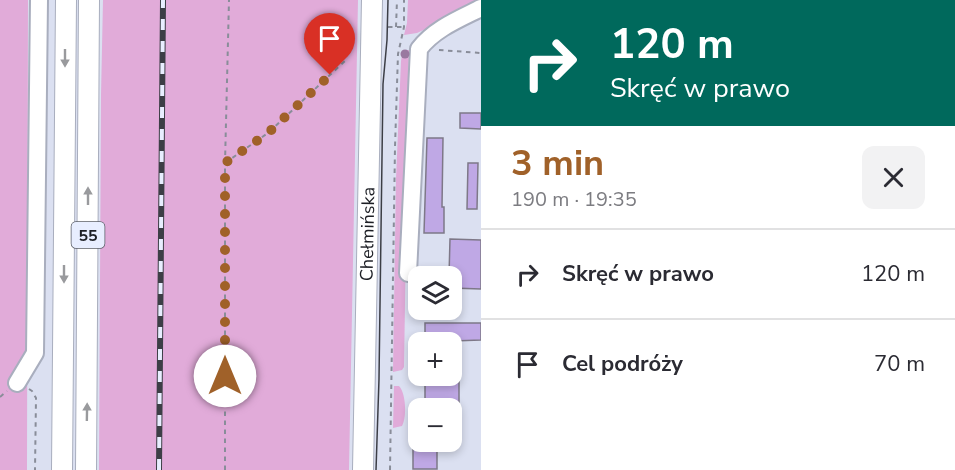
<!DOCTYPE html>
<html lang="pl">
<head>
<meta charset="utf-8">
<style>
  :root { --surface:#fff; --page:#f2f2f3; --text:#2b2b33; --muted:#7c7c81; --line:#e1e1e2; --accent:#a06129 }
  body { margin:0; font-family:"Nunito Sans",sans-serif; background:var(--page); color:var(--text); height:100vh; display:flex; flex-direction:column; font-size:22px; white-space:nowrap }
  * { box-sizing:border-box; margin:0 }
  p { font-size:20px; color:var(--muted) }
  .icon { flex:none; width:33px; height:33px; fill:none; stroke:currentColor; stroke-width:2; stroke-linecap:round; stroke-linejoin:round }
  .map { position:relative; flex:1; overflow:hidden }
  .drawer { display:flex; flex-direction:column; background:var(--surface); width:474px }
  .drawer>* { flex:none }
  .guide { background:#00695c; color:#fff; overflow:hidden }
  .tools { position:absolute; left:408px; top:266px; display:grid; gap:12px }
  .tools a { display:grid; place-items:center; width:54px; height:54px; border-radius:12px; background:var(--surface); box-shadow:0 3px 9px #0003; font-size:30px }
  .pin { position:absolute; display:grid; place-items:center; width:51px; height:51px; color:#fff; margin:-62px -26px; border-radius:50% 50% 50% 0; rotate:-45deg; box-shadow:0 0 6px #0007 }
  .pin .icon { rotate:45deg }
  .me { position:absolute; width:66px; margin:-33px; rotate:0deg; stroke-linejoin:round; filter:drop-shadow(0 0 4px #0008) }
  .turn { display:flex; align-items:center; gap:21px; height:126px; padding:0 30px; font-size:27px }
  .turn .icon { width:78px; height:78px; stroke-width:2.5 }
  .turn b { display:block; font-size:42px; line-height:51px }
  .round { display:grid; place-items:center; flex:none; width:63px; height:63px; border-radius:12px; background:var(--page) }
  .headline { display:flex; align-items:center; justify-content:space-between; height:102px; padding:0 30px }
  h1 { font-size:36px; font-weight:700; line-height:45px; color:var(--accent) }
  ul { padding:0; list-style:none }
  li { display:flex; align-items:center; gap:18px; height:90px; padding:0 30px; border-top:2px solid var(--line) }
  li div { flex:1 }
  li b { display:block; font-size:22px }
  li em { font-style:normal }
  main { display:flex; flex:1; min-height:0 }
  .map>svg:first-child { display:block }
</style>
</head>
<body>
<main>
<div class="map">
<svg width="481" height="470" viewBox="0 0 481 470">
  <rect width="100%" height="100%" fill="#dbe0f1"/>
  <path fill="#e1abd9" d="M 0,0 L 28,0 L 27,470 L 0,470 Z
    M 103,0 L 358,0 L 349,470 L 99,470 L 101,95 Z
    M 408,0 L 481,0 L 481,3 L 417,33 L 404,35 L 407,23 Z
    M 403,50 L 409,50 L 404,367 L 402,370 L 393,372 L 396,179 L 401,61 Z
    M 394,386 L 399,386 C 406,393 407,417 402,426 L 393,428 Z"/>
  <path fill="#bfa8e5" stroke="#7e7888" stroke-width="1.5" d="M 460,113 L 481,113 L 481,129 L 460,128 Z
    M 427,138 L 443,138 L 442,207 L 444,207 L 444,233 L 424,233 Z
    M 468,163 L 478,163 L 477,209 L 467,209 Z
    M 450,239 L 481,240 L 481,289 L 452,288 L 452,276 L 449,276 Z
    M 425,323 L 481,323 L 481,340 L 425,342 Z
    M 425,375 L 459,375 L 459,408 L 425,408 Z
    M 413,441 L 437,441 L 437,469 L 413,469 Z"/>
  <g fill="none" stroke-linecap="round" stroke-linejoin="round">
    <g stroke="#a9aebe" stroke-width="20">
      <path id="minor" d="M 408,273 L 419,49 C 434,29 459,19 481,8
        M 17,383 L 35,353 L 39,0"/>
    </g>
    <g stroke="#a9aebe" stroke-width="22">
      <g id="major">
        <path d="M 62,470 L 66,0"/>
        <path d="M 86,470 L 89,0"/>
        <path id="s1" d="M 363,470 L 372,0"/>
      </g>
    </g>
    <path stroke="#898d99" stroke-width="2" stroke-dasharray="4.5 4.5" stroke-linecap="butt" d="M 388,27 L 403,27
      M 396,27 L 397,0
      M 439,50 L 481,53
      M 225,163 L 268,133 L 346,60
      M 29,389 L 32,391 L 36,398 L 35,470
      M 0,397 L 7,391
      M 225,470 L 225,163 L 229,0
      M 390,470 L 395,147 L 398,54 L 404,27 L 404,0"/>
    <use href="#minor" stroke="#fff" stroke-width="16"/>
    <use href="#major" stroke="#fff" stroke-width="20"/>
    <path stroke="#3c3e46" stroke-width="1.5" d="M 376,470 L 379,379 L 383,84 L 387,40 L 388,0"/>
    <g stroke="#3c3e46" stroke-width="6">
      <path id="rail" d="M 159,470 L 163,0"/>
    </g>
    <use href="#rail" stroke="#e8eeff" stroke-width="4" stroke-dasharray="11" stroke-linecap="butt"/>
  </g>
  <circle fill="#9979a0" cx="405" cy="54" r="4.5"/>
  <defs><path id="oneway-solid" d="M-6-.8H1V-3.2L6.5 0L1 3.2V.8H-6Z" transform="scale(1.5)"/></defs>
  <g fill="#999a9d">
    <use href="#oneway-solid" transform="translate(65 58) rotate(90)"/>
    <use href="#oneway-solid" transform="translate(88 196) rotate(-90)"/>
    <use href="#oneway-solid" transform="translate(64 274) rotate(90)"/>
    <use href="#oneway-solid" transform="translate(87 412) rotate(-89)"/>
  </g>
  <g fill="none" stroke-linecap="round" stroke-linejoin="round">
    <path stroke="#a06129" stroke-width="10" stroke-dasharray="0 18" d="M 225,376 L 225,163 L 268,133 L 330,75"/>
  </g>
  <g text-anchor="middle" stroke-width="4.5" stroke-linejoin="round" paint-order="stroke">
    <rect fill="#e8eeff" stroke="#5a5d66" stroke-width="1.5" x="71.5" y="222" width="33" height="26" rx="4.5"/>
    <g font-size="16" font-weight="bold" fill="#1d1f25">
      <text x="88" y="241">55</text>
    </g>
    <g font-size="18" fill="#1d1f25" stroke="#e8eeff">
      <text dy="6" stroke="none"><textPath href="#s1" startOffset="236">Chełmińska</textPath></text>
    </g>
  </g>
</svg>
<div class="tools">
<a><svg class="icon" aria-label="layers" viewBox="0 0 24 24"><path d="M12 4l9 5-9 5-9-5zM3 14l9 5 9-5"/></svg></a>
<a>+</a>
<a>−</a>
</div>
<div class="pin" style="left:330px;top:75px;background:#d93025"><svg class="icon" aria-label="arrive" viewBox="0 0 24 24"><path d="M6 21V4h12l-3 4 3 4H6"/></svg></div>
<svg class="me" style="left:225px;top:376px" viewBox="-20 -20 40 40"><circle r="19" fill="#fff"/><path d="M0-13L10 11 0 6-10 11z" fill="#a06129"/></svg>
</div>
<section class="drawer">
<div class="guide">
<div class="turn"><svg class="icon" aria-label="right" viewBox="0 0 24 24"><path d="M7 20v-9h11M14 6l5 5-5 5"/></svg><div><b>120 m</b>Skręć w prawo</div></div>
</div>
<div class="headline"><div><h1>3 min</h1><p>190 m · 19:35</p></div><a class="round"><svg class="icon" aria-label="close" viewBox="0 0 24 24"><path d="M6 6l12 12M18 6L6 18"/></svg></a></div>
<ul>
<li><svg class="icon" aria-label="right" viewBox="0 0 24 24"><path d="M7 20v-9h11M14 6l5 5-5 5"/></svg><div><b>Skręć w prawo</b></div><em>120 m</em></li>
<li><svg class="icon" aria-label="arrive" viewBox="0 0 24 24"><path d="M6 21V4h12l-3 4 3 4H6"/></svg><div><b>Cel podróży</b></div><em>70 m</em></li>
</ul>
</section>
</main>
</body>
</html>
